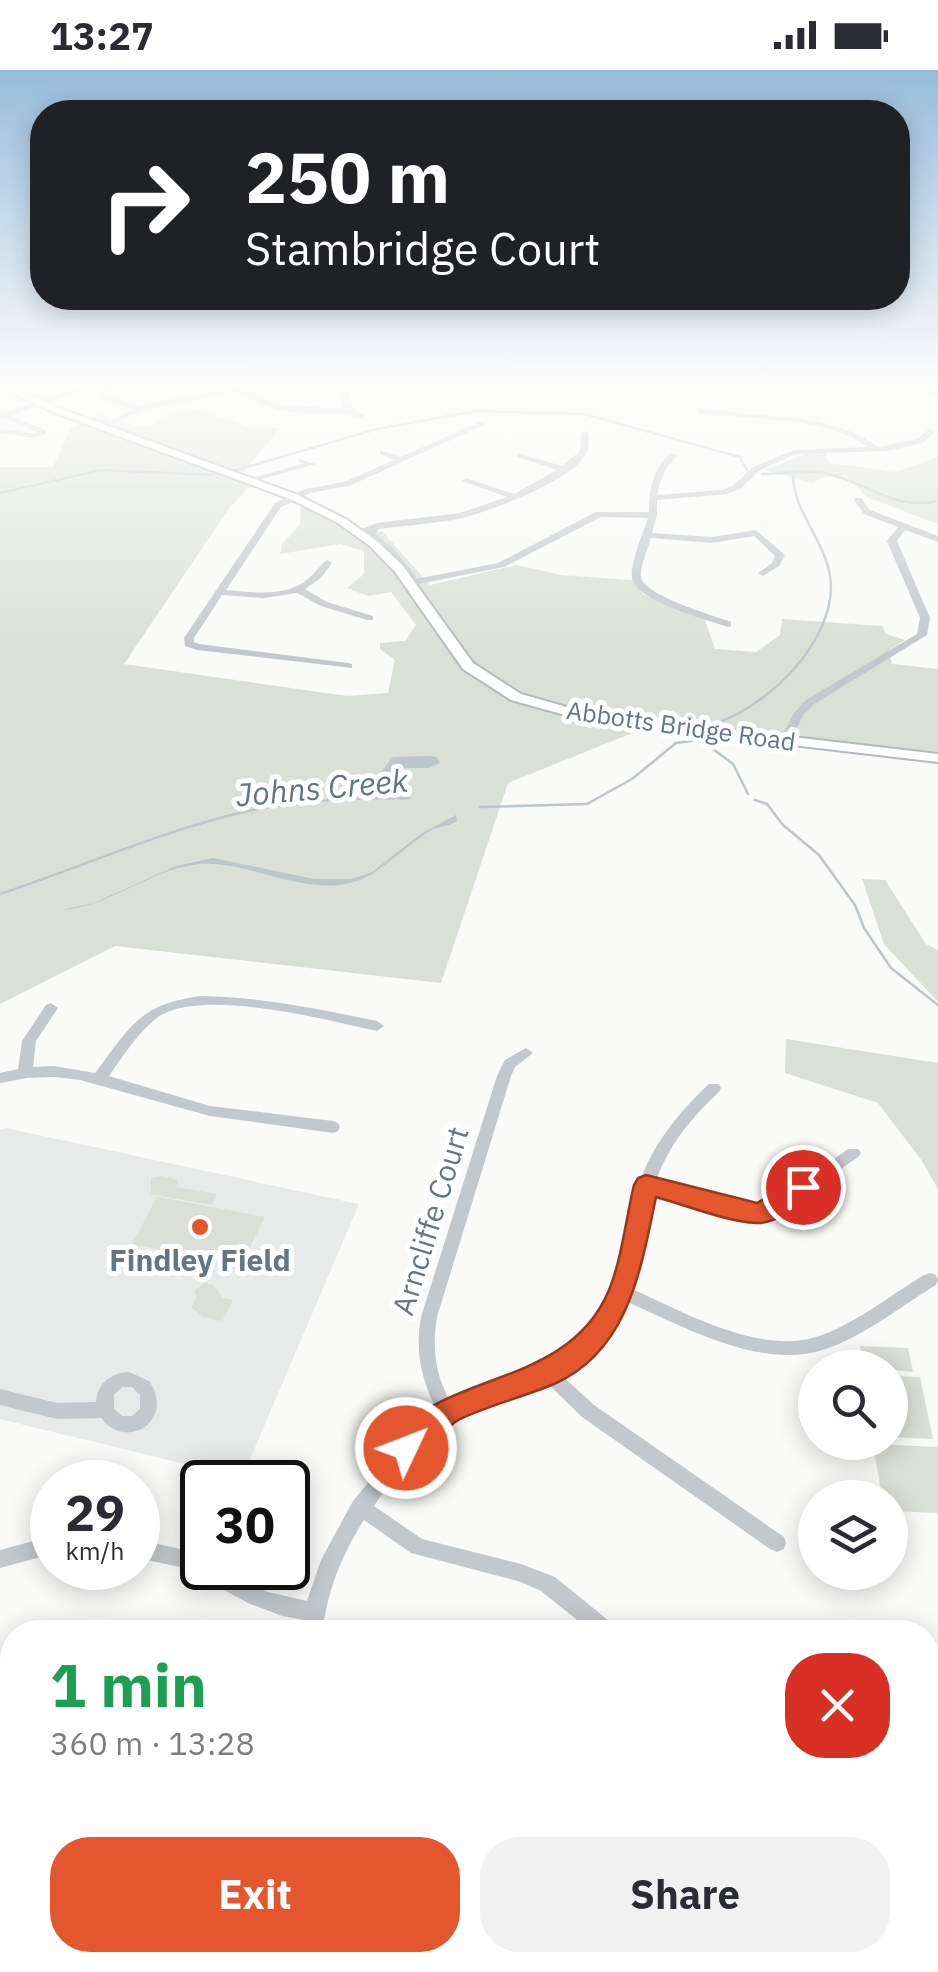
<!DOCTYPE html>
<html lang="en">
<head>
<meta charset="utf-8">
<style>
  :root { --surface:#fff; --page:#f2f2f3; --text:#2b2b33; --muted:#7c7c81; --accent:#e4572e }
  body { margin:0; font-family:"IBM Plex Sans",sans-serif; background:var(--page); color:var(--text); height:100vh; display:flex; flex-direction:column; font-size:38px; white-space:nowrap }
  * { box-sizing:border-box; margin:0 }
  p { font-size:32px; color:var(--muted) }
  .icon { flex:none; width:55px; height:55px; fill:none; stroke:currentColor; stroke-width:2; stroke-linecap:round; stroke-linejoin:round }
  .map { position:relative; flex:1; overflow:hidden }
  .details { position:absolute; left:0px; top:1550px; width:940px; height:352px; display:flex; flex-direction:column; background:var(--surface); border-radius:40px 40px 0 0; box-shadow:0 5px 25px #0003 }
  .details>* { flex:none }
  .guide { position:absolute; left:30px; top:30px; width:880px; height:210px; border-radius:40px; box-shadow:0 5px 25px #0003; background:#202124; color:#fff; overflow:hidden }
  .fabs { position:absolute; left:798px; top:1280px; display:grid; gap:20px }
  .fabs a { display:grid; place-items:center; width:110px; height:110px; border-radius:50%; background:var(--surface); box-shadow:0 5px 25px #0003; font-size:50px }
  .speed { position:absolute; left:30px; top:1390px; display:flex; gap:20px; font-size:50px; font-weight:700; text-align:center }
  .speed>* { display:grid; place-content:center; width:130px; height:130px; border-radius:50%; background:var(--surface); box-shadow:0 5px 25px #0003; line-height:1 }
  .speed small { font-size:25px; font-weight:400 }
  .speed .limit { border:5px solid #111; border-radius:15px; background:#fff; color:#111 }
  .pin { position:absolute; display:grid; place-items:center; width:85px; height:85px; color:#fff; margin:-42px; border:5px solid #fff; border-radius:50%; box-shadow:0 2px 10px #0007 }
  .me { position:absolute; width:110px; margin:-55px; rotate:47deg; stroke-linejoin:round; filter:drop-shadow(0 0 8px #0008) }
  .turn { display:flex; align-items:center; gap:35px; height:210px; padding:0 50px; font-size:45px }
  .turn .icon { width:130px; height:130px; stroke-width:2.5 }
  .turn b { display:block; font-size:70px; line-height:85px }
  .round { display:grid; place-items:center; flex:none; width:105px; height:105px; border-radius:40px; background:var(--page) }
  .headline { display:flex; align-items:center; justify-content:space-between; height:170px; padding:0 50px }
  h1 { font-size:60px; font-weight:800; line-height:75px; color:#1e9e55 }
  .primary-button { display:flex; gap:20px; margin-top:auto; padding:20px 50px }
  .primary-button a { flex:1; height:115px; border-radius:40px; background:var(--accent); color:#fff; font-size:40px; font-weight:800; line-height:115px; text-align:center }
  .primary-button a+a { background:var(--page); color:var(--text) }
  .status { display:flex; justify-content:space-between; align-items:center; height:70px; padding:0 50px; background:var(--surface); direction:ltr }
  .status svg { height:28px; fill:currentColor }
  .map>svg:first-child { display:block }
</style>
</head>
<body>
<div class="status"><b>13:27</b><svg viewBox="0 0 49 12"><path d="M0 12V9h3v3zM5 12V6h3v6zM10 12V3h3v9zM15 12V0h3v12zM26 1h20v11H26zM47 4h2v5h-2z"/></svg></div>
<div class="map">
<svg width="938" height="1902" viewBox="0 0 938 1902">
  <rect width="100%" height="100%" fill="#fafaf8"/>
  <path fill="#e8e9e9" d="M 6,1058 L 359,1134 L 242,1408 L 0,1349 L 0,1060 Z"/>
  <path fill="#dadfd7" d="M 197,340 L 249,357 L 280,358 L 238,409 L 250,416 L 229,438 L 124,594 L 347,626 L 388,623 L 395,590 L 380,579 L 380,573 L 405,571 L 416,555 L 391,522 L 368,526 L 347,518 L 364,504 L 364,481 L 340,474 L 280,484 L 282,474 L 300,455 L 301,435 L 358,466 L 382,461 L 430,515 L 517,495 L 561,505 L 632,510 L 643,524 L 705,550 L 715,579 L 756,582 L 780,565 L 782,549 L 882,556 L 886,564 L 905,570 L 889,580 L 892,594 L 938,599 L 938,685 L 773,662 L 737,668 L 645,658 L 508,713 L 441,913 L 115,876 L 0,934 L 0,397 L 53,397 L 71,358 L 98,344 L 137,356 L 150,356 L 167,344 Z
    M 825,383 L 829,393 L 895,402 L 938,387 L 938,454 L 867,427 L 845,405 L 824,407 L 812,413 L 765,400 L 805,384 Z
    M 862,809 L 885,810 L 926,874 L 938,880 L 938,932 L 884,874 Z
    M 786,969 L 938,993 L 938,1119 L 922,1091 L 878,1033 L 785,1003 Z
    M 162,1106 L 178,1110 L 176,1117 L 217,1124 L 212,1135 L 151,1124 L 151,1108 Z
    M 157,1127 L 265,1147 L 241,1195 L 132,1174 Z
    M 205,1213 L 213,1215 L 223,1228 L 233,1230 L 222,1251 L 204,1247 L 191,1237 L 196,1229 L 195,1220 Z
    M 860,1276 L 908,1278 L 913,1302 L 864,1297 Z
    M 890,1306 L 920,1307 L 933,1369 L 890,1367 Z
    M 873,1374 L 938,1377 L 938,1443 L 890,1441 L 890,1428 L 882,1427 Z"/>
  <path fill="#bbc7cb" d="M 427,686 L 437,687 L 440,693 L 429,698 L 404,698 L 394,711 L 371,714 L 393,687 Z
    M 456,745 L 457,751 C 448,757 437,756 428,762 C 370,803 364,828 283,809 C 253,802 224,790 192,795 C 146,803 109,836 63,840 L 94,833 L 176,796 L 213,788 L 314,809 L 351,809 L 372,802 L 422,763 Z"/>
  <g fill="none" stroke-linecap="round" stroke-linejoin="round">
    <path stroke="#bbc7cb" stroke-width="2.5" d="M 233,401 L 377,359 L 476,341 L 584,344 L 740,387 L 747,400
      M 762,404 C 783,404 805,399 825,403 C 867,412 893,441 938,431
      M 0,423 L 101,400 L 213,405
      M 706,656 C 763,643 840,569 830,506 C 825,471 793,441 793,405
      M 701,670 L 733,694 L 748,724
      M 755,730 L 767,734 L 783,755 L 819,785 L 855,835 L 864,858 L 891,898 L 938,935
      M 480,737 L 587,734 L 632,709 L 676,673 L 699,670
      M 0,824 C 82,797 163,760 248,741 C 301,730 355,728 409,728"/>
    <g stroke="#b5babe" stroke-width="4">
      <path id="major" d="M 0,316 L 10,316 L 59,338 L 298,425 L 346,449 L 378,472 L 403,496 L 473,593 L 521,624 L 588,643 L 938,684 L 938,692 L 587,651 L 511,630 L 463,599 L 395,502 L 370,476 L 338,453 L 290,429 L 53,342 L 0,318 Z"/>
    </g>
    <path fill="#c3c8cc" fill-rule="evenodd" d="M 84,316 L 95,316 L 10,346 L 46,360 L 46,364 L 33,368 L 0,363 L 0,359 L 32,363 L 36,362 L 4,348 L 0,349 L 0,344 Z
      M 109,316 L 117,316 L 107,324 L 136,336 L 238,316 L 280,335 L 345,339 L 342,335 L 342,325 L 330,322 C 334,318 346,319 350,323 C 350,338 354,338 365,346 L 361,348 L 338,343 L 303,343 L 279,340 L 260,334 L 237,322 L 142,340 L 112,354 L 79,350 L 79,346 L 82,346 L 111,350 L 132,340 L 99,327 L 99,323 Z
      M 451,316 L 501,316 L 497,318 L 448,320 L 448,316 Z
      M 898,316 L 911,316 L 938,322 L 938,326 Z
      M 698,339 C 714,339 731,342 747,344 C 791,347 841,349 878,377 L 917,369 L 929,359 L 936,361 L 923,373 L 888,381 L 795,384 L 759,401 L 740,419 L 727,424 L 657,430 L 657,445 L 652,463 L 712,467 L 756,460 L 785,485 L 779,496 L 763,506 L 758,503 L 772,493 L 775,486 L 754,466 L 712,473 L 651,468 C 648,479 640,495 641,507 C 644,526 713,545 731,552 L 731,556 L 728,557 C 707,550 636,531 632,508 C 630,494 643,463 648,448 L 601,447 L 504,497 L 408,516 L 403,513 L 411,510 L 387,482 L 367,466 L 367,462 L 358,465 L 354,462 L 377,453 L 460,443 L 507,427 L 462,411 L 466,408 L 514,424 L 557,400 L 517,387 L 517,383 L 562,396 L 580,381 L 581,363 L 585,361 L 589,363 C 589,372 589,379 585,386 C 568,412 489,442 458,449 C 432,454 406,455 379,459 L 375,464 L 393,478 L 415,505 L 416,509 L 498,493 L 596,442 L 649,442 C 649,420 653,398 671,383 L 678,385 C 667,395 659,410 657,425 L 723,420 L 734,415 L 753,397 L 794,380 L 868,377 C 827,346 751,350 701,343 L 698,343 Z
      M 479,352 L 486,354 L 349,416 L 310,423 L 281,437 L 226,520 C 251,522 282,527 304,512 C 313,506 319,496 327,490 L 332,493 L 321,508 L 305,519 L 327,532 L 373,546 L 373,550 L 367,550 L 321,536 L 297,523 L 264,528 L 222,525 L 194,568 L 194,572 L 199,574 L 348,593 L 352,594 L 352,598 L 197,580 L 185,576 L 184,568 L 275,433 L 305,419 L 344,412 L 394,390 L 380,384 L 380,380 L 401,387 Z
      M 299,389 L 316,394 L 249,413 L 245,410 L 303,394 L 299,393 Z
      M 855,428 L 861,428 L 870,440 L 938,466 L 938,472 L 905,460 L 897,471 L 930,548 L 927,565 L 814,634 L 804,644 L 789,672 L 781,672 L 780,670 L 794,643 L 806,630 L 917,564 L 920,548 L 887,471 L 898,457 L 864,444 L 854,430 Z
      M 201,926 C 261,927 318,939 377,951 L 384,956 L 377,961 C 326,950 203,917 158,947 C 138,962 123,986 109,1006 L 210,1036 L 333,1051 L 338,1053 L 340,1057 L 338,1061 L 333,1063 L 210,1046 L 80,1010 L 54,1007 L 27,1008 L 0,1013 L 0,1003 L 18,999 L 22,971 L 46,935 L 51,933 L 58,938 L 36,971 L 33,997 L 54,996 L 95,1003 C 130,957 139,934 201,926 Z
      M 526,978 L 533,983 L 515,997 L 511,1006 L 437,1247 C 432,1277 435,1304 450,1331 C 491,1311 539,1304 575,1273 C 626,1230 620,1172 639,1114 C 652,1075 679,1042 709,1014 L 719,1014 L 721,1018 L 719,1022 C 692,1047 668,1076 656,1111 L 756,1137 L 779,1128 L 848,1079 L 858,1079 L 861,1083 L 858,1087 L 789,1136 L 757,1149 L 652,1123 L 630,1218 C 682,1241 758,1285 816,1267 C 852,1256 891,1225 924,1205 L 930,1203 L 936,1205 L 938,1210 L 936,1215 C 900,1237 863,1267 823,1280 C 759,1300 683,1256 625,1231 C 610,1262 590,1286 559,1303 L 594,1335 L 784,1467 L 786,1473 L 784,1479 L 777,1482 L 770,1479 L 582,1347 L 544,1310 C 511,1324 473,1332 444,1353 C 415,1373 394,1407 374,1436 L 422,1469 L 521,1494 L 555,1507 L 614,1555 L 617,1562 L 592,1562 L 541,1521 L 521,1512 L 411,1483 L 364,1450 C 341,1486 328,1520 322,1562 L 302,1562 L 304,1550 L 282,1546 L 248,1533 L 184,1498 L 138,1488 L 138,1470 L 186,1480 L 202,1487 L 202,1498 L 220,1498 L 268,1522 L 307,1531 L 321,1490 L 353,1431 L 409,1362 L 436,1339 C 421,1308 415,1281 421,1247 L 497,1006 L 505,990 Z
      M 129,1302 L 149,1311 C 176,1350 127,1382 101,1348 L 57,1349 L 0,1335 L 0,1319 L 57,1333 L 96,1332 C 98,1313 110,1303 129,1302 ZM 122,1317 L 132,1317 L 140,1325 L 140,1339 L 132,1346 L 122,1346 L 114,1339 L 114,1325 Z
      M 52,1466 L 52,1484 L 0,1498 L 0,1480 Z
      M 938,1612 L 938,1639 L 928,1645 L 928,1619 Z
      M 12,1675 L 12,1695 L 0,1696 L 0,1676 Z
      M 50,1890 L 73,1890 L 68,1902 L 44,1902 Z
      M 762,1890 L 784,1890 L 786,1902 L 762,1902 Z"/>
    <use href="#major" fill="#fff" fill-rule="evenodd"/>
  </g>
  <linearGradient id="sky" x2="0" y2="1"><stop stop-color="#96bcdc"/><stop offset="0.54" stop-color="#fdfdfc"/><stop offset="1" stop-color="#fdfdfc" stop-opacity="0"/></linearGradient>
  <rect width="938" height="582" fill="url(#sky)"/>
  <path fill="#e4572e" stroke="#94391e" stroke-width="2.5" d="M 646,1105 L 757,1133 L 803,1107 L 812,1110 L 815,1117 C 807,1134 775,1154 756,1153 C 728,1152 685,1135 656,1127 C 641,1198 629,1281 554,1314 C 523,1327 490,1335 460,1349 C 440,1360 429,1383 406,1391 L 396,1388 L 392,1378 C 428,1299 566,1324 609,1220 C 622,1188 626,1148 634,1115 L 638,1108 Z"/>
  <circle fill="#e4572e" stroke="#fff" stroke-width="4" cx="200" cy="1157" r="10"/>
  <g text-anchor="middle" stroke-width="10" stroke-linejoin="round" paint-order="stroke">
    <g font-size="25" fill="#657683" stroke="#fff">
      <text transform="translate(681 656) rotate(8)" y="9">Abbotts Bridge Road</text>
    </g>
    <g font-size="30" fill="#657683" stroke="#fff">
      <text transform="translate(431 1151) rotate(-73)" y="10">Arncliffe Court</text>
    </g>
    <g font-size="30" font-weight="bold" fill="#657683" stroke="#fff">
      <text x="200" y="1201">Findley Field</text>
    </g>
    <g font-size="32" font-style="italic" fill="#60757c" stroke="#fff">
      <text transform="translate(322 718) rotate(-5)" y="11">Johns Creek</text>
    </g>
  </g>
</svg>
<div class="fabs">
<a><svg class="icon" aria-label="search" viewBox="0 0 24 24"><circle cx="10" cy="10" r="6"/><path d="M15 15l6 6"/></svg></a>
<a><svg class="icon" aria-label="layers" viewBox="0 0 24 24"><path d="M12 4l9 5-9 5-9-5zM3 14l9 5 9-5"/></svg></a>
</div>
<div class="speed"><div>29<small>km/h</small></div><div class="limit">30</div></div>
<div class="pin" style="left:803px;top:1117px;background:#d93025"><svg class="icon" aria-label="arrive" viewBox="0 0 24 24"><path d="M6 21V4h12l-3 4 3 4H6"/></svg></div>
<svg class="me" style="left:406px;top:1378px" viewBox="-20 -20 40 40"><circle r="17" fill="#e4572e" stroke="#fff" stroke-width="3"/><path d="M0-11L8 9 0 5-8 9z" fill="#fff"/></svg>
<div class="guide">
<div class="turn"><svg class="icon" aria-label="right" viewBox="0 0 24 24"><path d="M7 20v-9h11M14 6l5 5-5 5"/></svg><div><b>250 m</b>Stambridge Court</div></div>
</div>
<section class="details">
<div class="headline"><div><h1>1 min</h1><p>360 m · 13:28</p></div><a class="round" style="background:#d93025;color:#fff"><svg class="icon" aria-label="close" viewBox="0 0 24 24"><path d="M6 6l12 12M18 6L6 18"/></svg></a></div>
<div class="primary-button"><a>Exit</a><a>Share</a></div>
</section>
</div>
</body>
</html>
